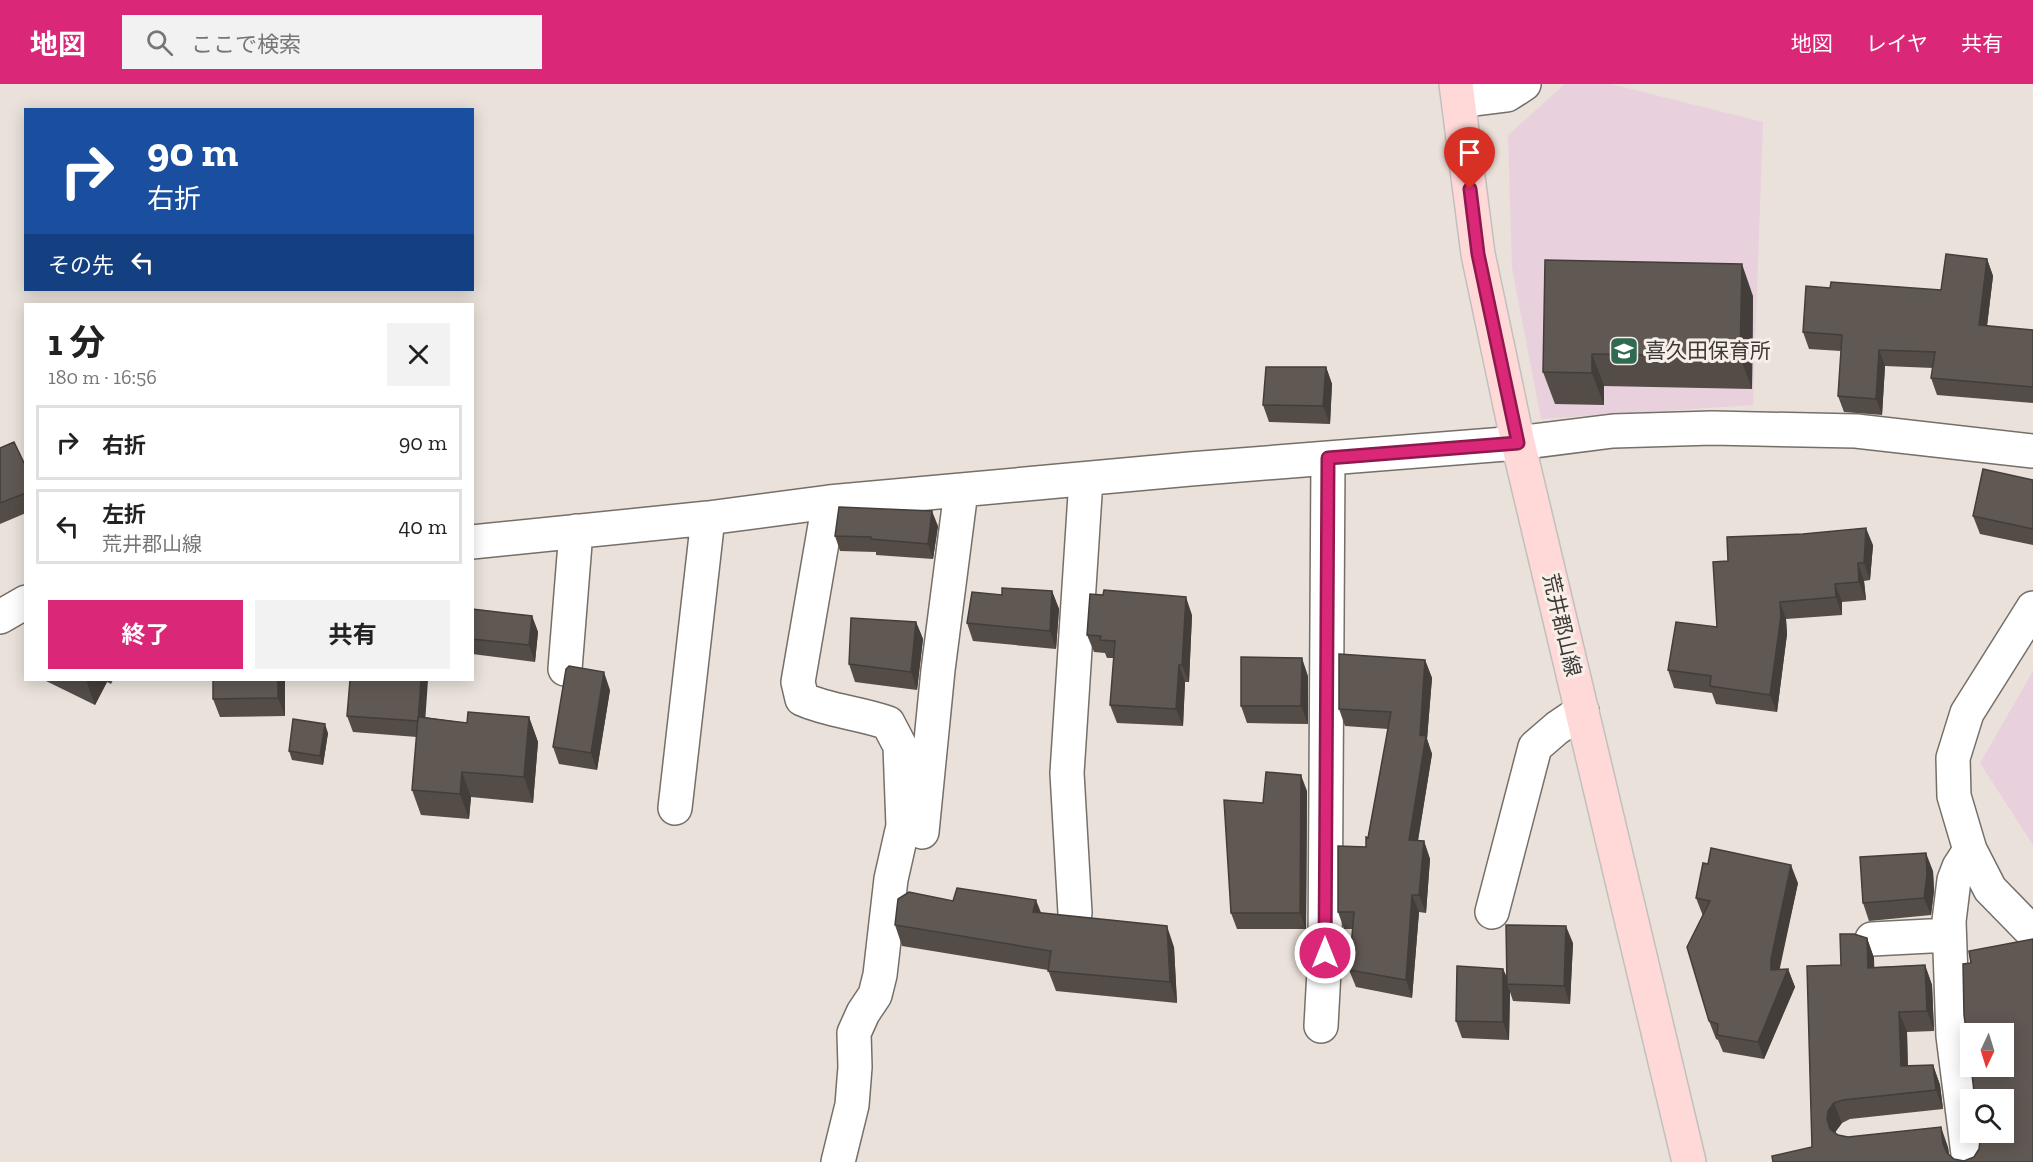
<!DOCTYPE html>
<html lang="ja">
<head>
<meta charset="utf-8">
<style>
  :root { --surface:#fff; --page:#f2f2f2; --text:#222; --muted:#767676; --line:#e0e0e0; --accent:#db2777 }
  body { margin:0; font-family:"Zilla Slab","Noto Sans JP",serif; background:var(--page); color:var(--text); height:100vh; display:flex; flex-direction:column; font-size:22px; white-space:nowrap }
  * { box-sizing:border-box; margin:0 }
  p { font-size:20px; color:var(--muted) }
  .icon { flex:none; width:33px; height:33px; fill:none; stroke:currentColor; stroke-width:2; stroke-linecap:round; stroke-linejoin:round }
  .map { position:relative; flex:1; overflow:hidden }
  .sheet { position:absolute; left:24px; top:219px; width:450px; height:378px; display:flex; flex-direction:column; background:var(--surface); border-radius:0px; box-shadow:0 3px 15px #0003 }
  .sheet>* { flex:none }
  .banner { position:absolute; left:24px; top:24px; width:450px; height:183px; border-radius:0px; box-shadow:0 3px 15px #0003; background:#1a4fa0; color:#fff; overflow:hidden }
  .needle { width:39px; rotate:184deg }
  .controls { position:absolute; left:1960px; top:939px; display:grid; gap:12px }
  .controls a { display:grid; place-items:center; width:54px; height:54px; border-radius:0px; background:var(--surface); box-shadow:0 3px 15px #0003; font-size:30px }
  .pin { position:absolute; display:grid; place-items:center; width:51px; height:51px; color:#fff; margin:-62px -26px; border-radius:50% 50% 50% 0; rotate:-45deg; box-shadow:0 0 6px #0007 }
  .pin .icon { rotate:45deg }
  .me { position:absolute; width:66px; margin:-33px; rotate:0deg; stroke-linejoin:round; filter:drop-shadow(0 0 4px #0008) }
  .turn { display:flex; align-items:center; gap:21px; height:126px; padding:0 24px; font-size:27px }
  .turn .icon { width:78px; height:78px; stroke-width:2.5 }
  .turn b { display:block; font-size:42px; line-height:51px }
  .then { display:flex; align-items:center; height:57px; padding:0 24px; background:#0003; gap:12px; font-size:22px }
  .round { display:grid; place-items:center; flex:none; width:63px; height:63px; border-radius:0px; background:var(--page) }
  .headline { display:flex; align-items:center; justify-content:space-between; height:102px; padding:0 24px }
  h1 { font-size:36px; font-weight:700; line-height:45px }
  .primary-button { display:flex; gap:12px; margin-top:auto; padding:12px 24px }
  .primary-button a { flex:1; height:69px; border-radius:0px; background:var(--accent); color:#fff; font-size:24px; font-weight:700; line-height:69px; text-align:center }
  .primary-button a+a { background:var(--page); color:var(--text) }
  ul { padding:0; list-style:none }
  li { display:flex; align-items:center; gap:18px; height:75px; margin:0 12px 9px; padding:0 12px; border:3px solid var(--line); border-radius:0px }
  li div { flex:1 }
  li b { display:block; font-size:22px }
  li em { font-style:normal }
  header { display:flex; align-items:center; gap:36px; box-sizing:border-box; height:84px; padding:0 30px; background:var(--accent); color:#fff }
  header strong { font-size:28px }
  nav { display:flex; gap:33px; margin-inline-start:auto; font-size:21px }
  .search { width:420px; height:54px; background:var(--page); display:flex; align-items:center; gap:15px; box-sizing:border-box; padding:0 21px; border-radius:0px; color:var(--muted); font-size:22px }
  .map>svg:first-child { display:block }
</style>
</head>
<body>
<header>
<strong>地図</strong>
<div class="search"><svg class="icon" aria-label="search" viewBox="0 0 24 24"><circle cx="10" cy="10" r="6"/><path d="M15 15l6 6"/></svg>ここで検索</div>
<nav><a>地図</a><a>レイヤ</a><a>共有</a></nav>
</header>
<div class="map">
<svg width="2033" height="1078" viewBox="0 0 2033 1078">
  <rect width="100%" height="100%" fill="#e9e1da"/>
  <path fill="#e8d1dd" d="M 1565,0 L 1611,0 L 1763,38 L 1753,321 L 1541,335 L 1512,184 L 1508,51 Z
    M 2033,587 L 2033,761 L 1980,679 Z"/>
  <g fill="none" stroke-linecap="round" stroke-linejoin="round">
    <g stroke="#756f68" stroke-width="36">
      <path id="minor" d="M 1459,17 L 1507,11 L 1524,0
        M 829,418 L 798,598 L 802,615 C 829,627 860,629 888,639 L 900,662 L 903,742 L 891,795 L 880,891 L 875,911 L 863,929 L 854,949 L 855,983 L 852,1021 L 838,1078
        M 472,458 L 708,434 L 829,418 L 1190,385 L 1518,359 L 1613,347 L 1712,344 L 1856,347 L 2033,367
        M 2033,524 L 1967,629 L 1953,674 L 1954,712 L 1970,766 L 1990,805 L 2033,849
        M 0,533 L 26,518
        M 565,585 L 576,447
        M 675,724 L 708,434
        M 922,748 L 938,586 L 961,407
        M 1492,828 L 1535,663 L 1557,644 L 1582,627
        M 1075,829 L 1067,689 L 1086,395
        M 1872,855 L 1949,851
        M 1321,942 L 1325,869 L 1328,374
        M 1969,1078 L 1953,952 L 1949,837 L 1954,796 L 1959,783 L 1970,766"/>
    </g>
    <g stroke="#c1c0bf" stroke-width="36">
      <path id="major" d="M 1456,0 L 1478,170 L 1518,359 L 1689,1078"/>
    </g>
    <use href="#minor" stroke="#fff" stroke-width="33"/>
    <use href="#major" stroke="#fed9d7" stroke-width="33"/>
  </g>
  <path fill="#534c47" d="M 1987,175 L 1993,192 L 1987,242 L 2033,246 L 2033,319 L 1937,311 L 1931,294 L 1933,284 L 1885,282 L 1882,331 L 1844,328 L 1838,312 L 1841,267 L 1809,265 L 1803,248 L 1830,204 L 1941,206 Z
    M 1753,212 L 1752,305 L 1604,302 L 1604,321 L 1555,320 L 1543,288 Z
    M 1326,283 L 1332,300 L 1330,340 L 1269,338 L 1263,321 Z
    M 0,364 L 26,383 L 26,429 L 0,440 Z
    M 2033,396 L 2033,461 L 1980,450 L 1973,432 Z
    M 938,442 L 933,475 L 876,471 L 876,468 L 840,467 L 835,452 Z
    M 1873,461 L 1870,496 L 1864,497 L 1866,516 L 1842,518 L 1842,531 L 1786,535 L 1787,550 L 1777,628 L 1716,620 L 1712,609 L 1674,604 L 1668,586 L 1717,543 Z
    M 1052,507 L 1059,525 L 1056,565 L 973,557 L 967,539 L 1002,511 Z
    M 472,525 L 532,532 L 538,548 L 535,578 L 472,570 Z
    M 1192,531 L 1189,598 L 1185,598 L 1183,642 L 1117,639 L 1110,621 L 1114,574 L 1107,574 L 1105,569 L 1094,568 L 1087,551 Z
    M 916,538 L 923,555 L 917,606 L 855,598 L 849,580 Z
    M 1425,576 L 1432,594 L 1427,655 L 1432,670 L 1418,757 L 1424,757 L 1430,775 L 1426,829 L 1419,828 L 1412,914 L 1356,903 L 1349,886 L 1353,845 L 1344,845 L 1338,828 L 1366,763 L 1388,645 L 1345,642 L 1339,625 Z
    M 1308,592 L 1308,640 L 1247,639 L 1241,622 Z
    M 44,596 L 113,596 L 111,600 L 107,598 L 95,621 Z
    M 213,596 L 285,596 L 285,632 L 220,633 L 213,615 Z
    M 610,606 L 597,686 L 559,680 L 553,663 Z
    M 347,632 L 425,633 L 467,639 L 529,633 L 538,658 L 533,719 L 471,713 L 469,735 L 421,731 L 412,706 L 417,653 L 353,648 Z
    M 328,649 L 323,681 L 292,676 L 289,667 Z
    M 1307,707 L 1306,845 L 1237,845 L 1231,829 L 1263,719 Z
    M 1933,787 L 1934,807 L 1931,831 L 1869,837 L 1863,819 Z
    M 1798,799 L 1779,885 L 1788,885 L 1795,903 L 1764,975 L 1723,968 L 1718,956 L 1716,955 L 1709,937 L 1703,832 L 1696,814 Z
    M 1041,829 L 1174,863 L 1177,919 L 1056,907 L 1048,886 L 902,862 L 895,841 Z
    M 1867,854 L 1874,874 L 1874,883 L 1925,881 L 1932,901 L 1934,947 L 1907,948 L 1908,982 L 1933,981 L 1940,1001 L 1943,1025 L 1850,1035 L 1842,1039 L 1836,1047 L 1835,1049 L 1838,1051 L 1848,1053 L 1948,1063 L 1949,1071 L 1954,1075 L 1964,1077 L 2033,1078 L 1773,1078 L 1812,1063 L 1841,881 Z
    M 1573,859 L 1570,920 L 1513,917 L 1510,908 L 1509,956 L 1462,954 L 1456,937 L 1503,885 L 1507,893 Z"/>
  <path fill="#433e3a" d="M 1987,175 L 1993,192 L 1985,258 L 1979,241 Z
    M 1742,180 L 1753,212 L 1752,305 L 1740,273 Z
    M 1879,266 L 1885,282 L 1882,331 L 1876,315 Z
    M 1592,270 L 1604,302 L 1604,321 L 1592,289 Z
    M 1326,283 L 1332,300 L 1330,340 L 1323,322 Z
    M 932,427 L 938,442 L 933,475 L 928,460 Z
    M 1866,444 L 1873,461 L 1870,496 L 1864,479 Z
    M 1858,479 L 1864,497 L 1866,516 L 1859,498 Z
    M 1835,500 L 1842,518 L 1842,531 L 1836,513 Z
    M 1052,507 L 1059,525 L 1056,565 L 1050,547 Z
    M 1186,513 L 1192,531 L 1189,598 L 1182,581 Z
    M 1780,518 L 1786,535 L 1787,550 L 1777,628 L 1770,611 Z
    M 532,532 L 538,548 L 535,578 L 529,561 Z
    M 916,538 L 923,555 L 917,606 L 911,588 Z
    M 1302,574 L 1308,592 L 1308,640 L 1301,622 Z
    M 1425,576 L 1432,594 L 1427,655 L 1432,670 L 1415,774 L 1409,756 L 1420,651 Z
    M 1179,581 L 1185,598 L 1183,642 L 1176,625 Z
    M 604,588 L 610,606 L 597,686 L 591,669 Z
    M 86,596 L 106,596 L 107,598 L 95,621 Z
    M 278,596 L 285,596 L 285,632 L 278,614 Z
    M 421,596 L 428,596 L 424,654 L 418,637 Z
    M 529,633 L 538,658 L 533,719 L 524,693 Z
    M 325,640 L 328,649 L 323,681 L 320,672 Z
    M 462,688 L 471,713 L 469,735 L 460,710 Z
    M 1301,691 L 1307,707 L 1306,845 L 1300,829 Z
    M 1424,757 L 1430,775 L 1426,829 L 1419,811 Z
    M 1926,769 L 1933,787 L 1934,807 L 1931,831 L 1924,814 Z
    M 1791,781 L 1798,799 L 1778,893 L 1771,886 L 1771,875 Z
    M 1412,811 L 1419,828 L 1412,914 L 1406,896 Z
    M 1036,816 L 1044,836 L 1033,828 Z
    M 1167,842 L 1174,863 L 1177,919 L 1170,898 Z
    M 1566,842 L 1573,859 L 1570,920 L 1564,902 Z
    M 1867,854 L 1874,874 L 1875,904 L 1868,884 Z
    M 1925,881 L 1932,901 L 1934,947 L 1927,927 Z
    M 1503,885 L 1509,900 L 1507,900 L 1510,908 L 1509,956 L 1503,938 Z
    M 1788,885 L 1795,903 L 1764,975 L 1758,958 Z
    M 1899,928 L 1907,948 L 1908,1002 L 1901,982 Z
    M 1933,981 L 1940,1001 L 1943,1025 L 1936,1006 Z
    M 1834,1019 L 1842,1039 L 1836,1047 L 1834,1055 L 1827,1035 L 1828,1027 Z
    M 1941,1043 L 1948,1063 L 1950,1078 L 1943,1060 Z"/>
  <path fill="#605853" stroke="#433e3a" stroke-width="1.5" d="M 1946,170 L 1987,175 L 1979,241 L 2033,246 L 2033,303 L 1931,294 L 1935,268 L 1879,266 L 1876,315 L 1838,312 L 1842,251 L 1803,248 L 1806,202 L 1830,204 L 1831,198 L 1941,206 Z
    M 1545,176 L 1742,180 L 1740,273 L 1592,270 L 1592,289 L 1543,288 Z
    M 1266,283 L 1326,283 L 1323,322 L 1263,321 Z
    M 14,358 L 26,383 L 26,409 L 0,419 L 0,364 Z
    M 1983,385 L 2033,396 L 2033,445 L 1973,432 Z
    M 839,423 L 932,427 L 928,460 L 871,455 L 871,453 L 835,452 Z
    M 1866,444 L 1864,479 L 1858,479 L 1859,498 L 1835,500 L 1836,513 L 1780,518 L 1781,532 L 1770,611 L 1710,602 L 1711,592 L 1668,586 L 1676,538 L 1717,543 L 1713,478 L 1728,477 L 1727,453 L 1803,450 Z
    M 1002,504 L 1052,507 L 1050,547 L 967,539 L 972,508 L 1002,511 Z
    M 1104,506 L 1186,513 L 1182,581 L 1179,581 L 1176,625 L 1110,621 L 1115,557 L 1100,556 L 1101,552 L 1087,551 L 1090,510 L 1103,511 Z
    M 472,525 L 532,532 L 529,561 L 472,555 Z
    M 851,534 L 916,538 L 911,588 L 849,580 Z
    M 1339,570 L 1425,576 L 1420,651 L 1426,652 L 1409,756 L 1424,757 L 1419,811 L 1412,811 L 1406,896 L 1349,886 L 1354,828 L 1338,828 L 1338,762 L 1366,763 L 1366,753 L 1368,754 L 1391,628 L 1339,625 Z
    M 1241,573 L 1302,574 L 1301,622 L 1241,622 Z
    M 569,582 L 604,588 L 591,669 L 553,663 L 566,585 Z
    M 213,596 L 278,596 L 278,614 L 213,615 Z
    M 350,596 L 421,596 L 418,637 L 347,632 Z
    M 468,628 L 529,633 L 524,693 L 462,688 L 460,710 L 412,706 L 418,633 L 467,639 Z
    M 293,635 L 325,640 L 320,672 L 289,667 Z
    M 1266,688 L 1301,691 L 1300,829 L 1231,829 L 1224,716 L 1263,719 Z
    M 1711,764 L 1791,781 L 1771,875 L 1771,886 L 1788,885 L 1758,958 L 1717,951 L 1718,940 L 1709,937 L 1687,863 L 1710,817 L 1696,814 L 1703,779 L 1708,780 Z
    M 1926,769 L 1927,790 L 1924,814 L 1863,819 L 1860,773 Z
    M 957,804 L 1036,816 L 1033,828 L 1167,842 L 1170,898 L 1048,887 L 1051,867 L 895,841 L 898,815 L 909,808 L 953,817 Z
    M 1506,841 L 1566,842 L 1564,902 L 1507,900 Z
    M 1840,850 L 1854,850 L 1867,854 L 1868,884 L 1925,881 L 1927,927 L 1899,928 L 1901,982 L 1933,981 L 1936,1006 L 1843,1016 L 1834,1019 L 1828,1027 L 1827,1035 L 1830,1045 L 1838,1051 L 1848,1053 L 1941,1043 L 1943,1060 L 1947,1069 L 1954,1075 L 1964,1077 L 1974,1073 L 1979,1065 L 1980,1056 L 1979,1048 L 2004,1048 L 2004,1016 L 1975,1016 L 1971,982 L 2004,982 L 2004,950 L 1971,950 L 1971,982 L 1964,931 L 1963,880 L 1971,879 L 1969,867 L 2033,855 L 2033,1078 L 1773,1078 L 1772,1072 L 1812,1063 L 1807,882 L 1841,881 Z
    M 1457,882 L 1503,885 L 1503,938 L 1456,937 Z"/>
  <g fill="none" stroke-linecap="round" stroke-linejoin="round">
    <g stroke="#8e194d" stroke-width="15">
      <path id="route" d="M 1325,869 L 1328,374 L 1518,359 L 1478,170 L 1470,105"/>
    </g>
    <use href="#route" stroke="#db2777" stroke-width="10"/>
  </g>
  <defs>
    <g id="school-square" transform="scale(1.5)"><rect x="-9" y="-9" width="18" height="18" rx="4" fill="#306a53" stroke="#f6eee7"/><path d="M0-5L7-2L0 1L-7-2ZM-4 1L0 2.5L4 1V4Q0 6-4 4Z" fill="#fff"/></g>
  </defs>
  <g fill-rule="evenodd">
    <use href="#school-square" x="1624" y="267"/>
  </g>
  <g text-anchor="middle" stroke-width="6" stroke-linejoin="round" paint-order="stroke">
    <g font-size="21" fill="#3c3937" stroke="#f6eee7" text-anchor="start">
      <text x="1645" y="274">喜久田保育所</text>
    </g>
    <g font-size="21" fill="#3c3937" stroke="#f6eee7">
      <text transform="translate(1562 541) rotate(77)" y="7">荒井郡山線</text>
    </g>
  </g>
</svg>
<div class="controls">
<a><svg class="needle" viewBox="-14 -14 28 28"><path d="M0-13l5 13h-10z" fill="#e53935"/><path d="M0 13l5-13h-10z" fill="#767676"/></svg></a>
<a><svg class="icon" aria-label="search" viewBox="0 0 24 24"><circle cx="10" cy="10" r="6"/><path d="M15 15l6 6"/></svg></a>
</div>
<div class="pin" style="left:1470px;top:105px;background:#d93025"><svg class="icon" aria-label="arrive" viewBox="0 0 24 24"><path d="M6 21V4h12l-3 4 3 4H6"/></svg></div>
<svg class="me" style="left:1325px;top:869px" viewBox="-20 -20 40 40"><circle r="17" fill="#db2777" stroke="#fff" stroke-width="3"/><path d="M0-11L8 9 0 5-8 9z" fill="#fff"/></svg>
<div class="banner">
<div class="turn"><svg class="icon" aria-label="right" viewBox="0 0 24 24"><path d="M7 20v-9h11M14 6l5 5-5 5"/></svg><div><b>90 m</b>右折</div></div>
<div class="then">その先<svg class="icon" aria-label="left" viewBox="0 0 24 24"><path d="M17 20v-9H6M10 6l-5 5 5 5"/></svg></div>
</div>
<section class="sheet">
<div class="headline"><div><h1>1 分</h1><p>180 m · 16:56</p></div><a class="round"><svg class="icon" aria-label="close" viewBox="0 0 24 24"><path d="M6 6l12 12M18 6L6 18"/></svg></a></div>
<ul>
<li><svg class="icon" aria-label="right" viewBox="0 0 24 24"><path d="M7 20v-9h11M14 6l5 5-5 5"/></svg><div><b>右折</b></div><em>90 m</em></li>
<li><svg class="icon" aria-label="left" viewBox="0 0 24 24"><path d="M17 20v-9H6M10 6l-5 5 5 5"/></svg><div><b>左折</b><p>荒井郡山線</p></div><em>40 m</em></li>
</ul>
<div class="primary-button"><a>終了</a><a>共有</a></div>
</section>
</div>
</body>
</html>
